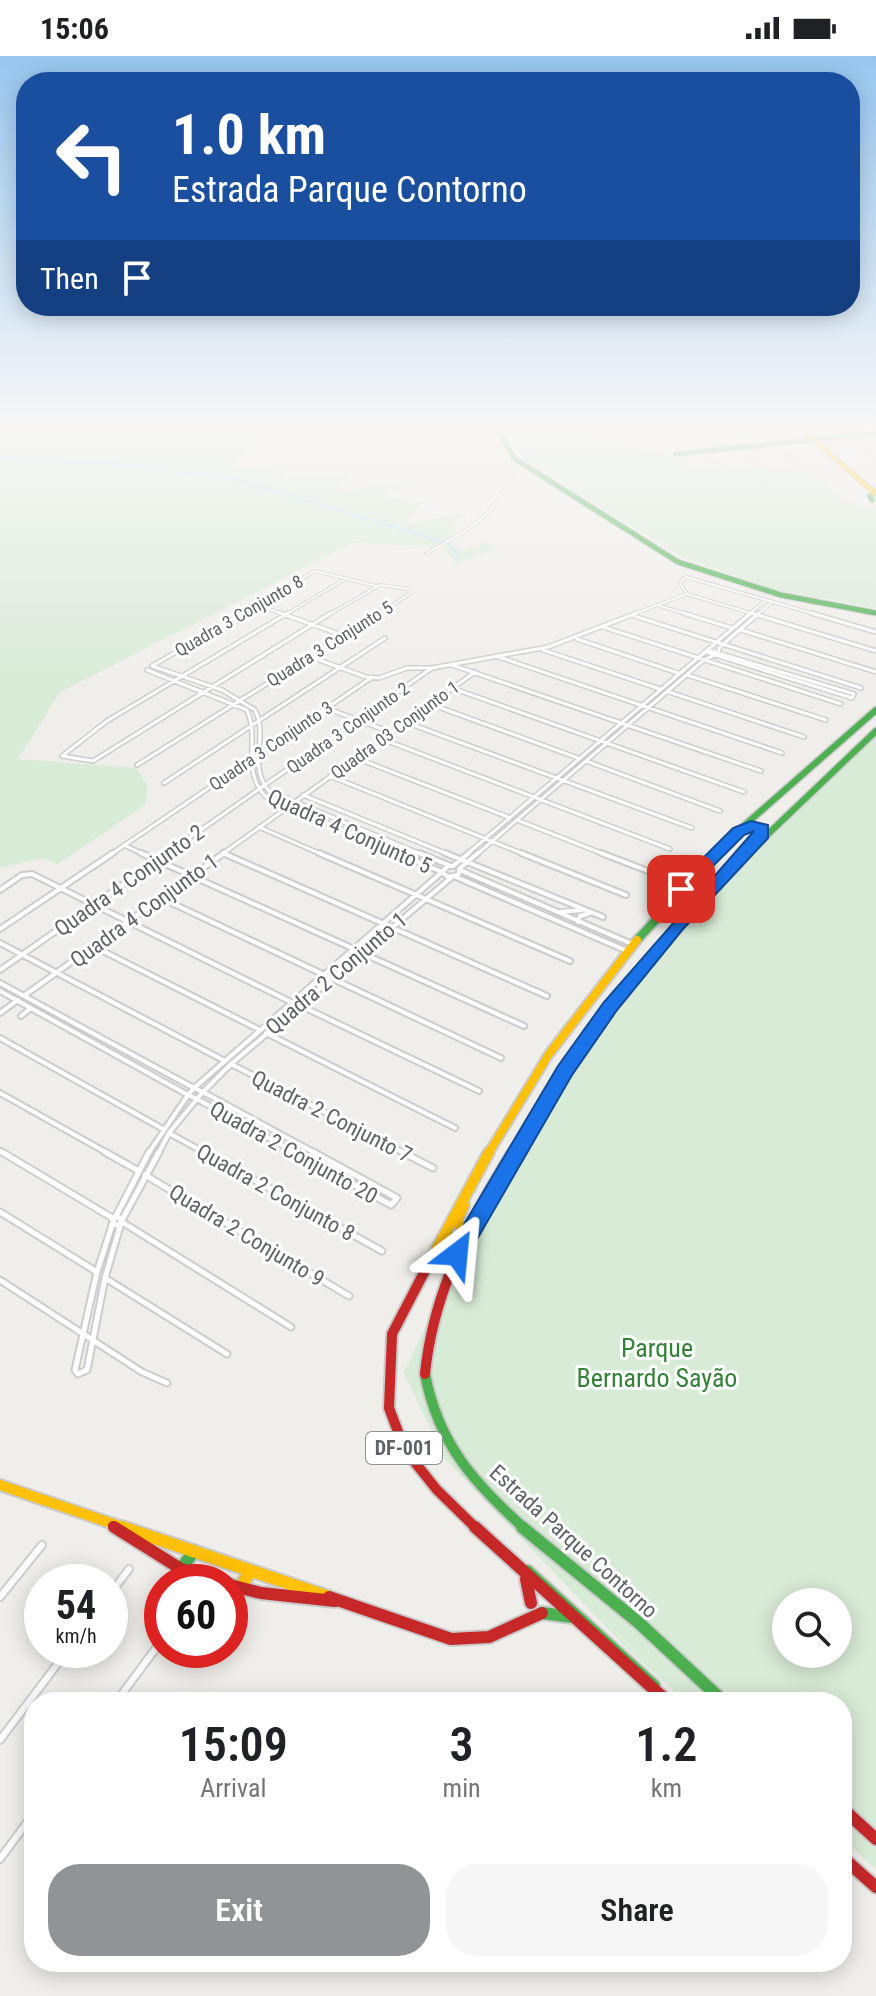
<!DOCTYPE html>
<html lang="en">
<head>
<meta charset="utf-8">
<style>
  :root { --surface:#fff; --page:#f6f6f6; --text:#202124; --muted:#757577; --accent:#919496 }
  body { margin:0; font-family:"Roboto Condensed",sans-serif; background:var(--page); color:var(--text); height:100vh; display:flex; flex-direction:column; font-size:30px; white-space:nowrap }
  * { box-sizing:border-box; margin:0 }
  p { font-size:26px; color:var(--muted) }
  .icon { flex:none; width:44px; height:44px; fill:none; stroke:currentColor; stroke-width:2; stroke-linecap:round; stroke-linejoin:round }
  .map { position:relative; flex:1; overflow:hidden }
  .sheet { position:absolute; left:24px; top:1636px; width:828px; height:280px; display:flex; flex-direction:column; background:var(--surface); border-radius:32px; box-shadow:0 4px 20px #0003 }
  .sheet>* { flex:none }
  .top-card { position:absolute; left:16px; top:16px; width:844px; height:244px; border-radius:32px; box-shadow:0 4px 20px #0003; background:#1a4fa0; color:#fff; overflow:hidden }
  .tools { position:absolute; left:772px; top:1532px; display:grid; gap:16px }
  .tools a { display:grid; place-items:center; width:80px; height:80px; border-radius:50%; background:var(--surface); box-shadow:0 4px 20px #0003; font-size:40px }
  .speed { position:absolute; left:24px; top:1508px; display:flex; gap:16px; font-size:40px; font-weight:700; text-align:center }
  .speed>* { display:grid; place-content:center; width:104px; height:104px; border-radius:50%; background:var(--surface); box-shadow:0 4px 20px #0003; line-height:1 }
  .speed small { font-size:20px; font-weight:400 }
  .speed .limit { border:12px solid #d22; background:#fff; color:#111 }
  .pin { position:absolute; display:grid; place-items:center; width:68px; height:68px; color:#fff; margin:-34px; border-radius:16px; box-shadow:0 4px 12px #0006 }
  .me { position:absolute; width:88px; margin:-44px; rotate:29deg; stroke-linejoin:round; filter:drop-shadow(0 0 6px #0008) }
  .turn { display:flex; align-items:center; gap:28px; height:168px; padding:0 24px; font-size:36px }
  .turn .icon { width:104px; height:104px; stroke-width:2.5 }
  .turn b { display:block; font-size:56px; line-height:68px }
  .then { display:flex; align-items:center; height:76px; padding:0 24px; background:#0003; gap:16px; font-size:30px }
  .eta { display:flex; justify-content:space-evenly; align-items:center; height:136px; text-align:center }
  .eta b { font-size:48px; font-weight:600; line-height:56px }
  .button { display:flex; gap:16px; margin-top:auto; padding:16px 24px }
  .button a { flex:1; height:92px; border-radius:32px; background:var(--accent); color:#fff; font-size:32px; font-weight:600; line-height:92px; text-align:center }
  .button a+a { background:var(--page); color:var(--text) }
  .status { display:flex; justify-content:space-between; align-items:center; height:56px; padding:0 40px; background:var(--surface); direction:ltr }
  .status svg { height:22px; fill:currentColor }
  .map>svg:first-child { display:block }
</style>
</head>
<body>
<div class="status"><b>15:06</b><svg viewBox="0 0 49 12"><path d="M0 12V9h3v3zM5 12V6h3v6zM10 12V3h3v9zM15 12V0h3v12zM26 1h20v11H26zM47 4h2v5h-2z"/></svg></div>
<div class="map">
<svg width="876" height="1940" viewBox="0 0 876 1940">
  <rect width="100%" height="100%" fill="#efeeea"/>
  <path fill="#d8ebd6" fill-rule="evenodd" d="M 92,367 L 247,367 L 246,379 L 253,386 L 234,410 L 273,410 L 288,422 L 349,416 L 337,435 L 422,425 L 380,440 L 424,446 L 402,469 L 462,457 L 467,459 L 451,468 L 457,478 L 446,487 L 463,495 L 485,487 L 495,493 L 456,508 L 441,490 L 353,487 L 60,636 L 18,703 L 136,712 L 147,729 L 146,748 L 58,808 L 42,802 L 0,812 L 0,371 L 90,372 Z
    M 496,367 L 547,367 L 665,398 L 690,412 L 812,416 L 848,446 L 876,452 L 876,552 L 771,533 L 680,500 L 522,403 Z
    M 671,367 L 731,367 L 752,385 L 720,381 Z
    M 876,678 L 876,1813 L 842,1783 L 842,1646 L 687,1646 L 627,1593 L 444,1402 L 404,1317 L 427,1267 L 549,1039 L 652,896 L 738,803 ZM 786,1546 L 838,1546 L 838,1598 L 786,1598 Z"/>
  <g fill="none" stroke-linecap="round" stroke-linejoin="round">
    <path stroke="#bfe0f9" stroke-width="2" d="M 0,402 L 116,408 L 232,422 L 443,486
      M 449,488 L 459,500"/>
    <g stroke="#cbcccc" stroke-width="4">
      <path id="street-far4" d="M 0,367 L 53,369
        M 609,367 L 724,392
        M 752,367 L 799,408
        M 833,367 L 876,401
        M 871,367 L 876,370
        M 631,370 L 648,368
        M 740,391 L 759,408
        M 704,395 L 719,409
        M 426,498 C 476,468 496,462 518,405
        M 687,538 L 680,527 L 686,521 L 818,559
        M 687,538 L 757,559
        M 257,549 L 286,559
        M 660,550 L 690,559
        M 239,559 L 315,515 L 376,530
        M 285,559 L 347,522
        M 328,559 L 380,529 L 409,533 L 411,537 L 377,559
        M 631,559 L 687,538
        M 748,559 L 766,544
        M 757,559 L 772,546"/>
    </g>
    <g stroke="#cbcccc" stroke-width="6">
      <path id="street-far3" d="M 280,557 L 342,579
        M 288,557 L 107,665 L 62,700 L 93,705 L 331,557
        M 683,557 L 732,572
        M 751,557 L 876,595
        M 811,557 L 876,576
        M 634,560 L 861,632
        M 603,571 L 841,648
        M 741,574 L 876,616
        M 577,583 L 678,617
        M 543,594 L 660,633
        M 706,596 L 852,642 L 854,638 L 708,594
        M 311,601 L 366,621 L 379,622 L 407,612 L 432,612 L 548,591 L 637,557
        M 499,601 L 782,697
        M 452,609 L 761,715
        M 152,610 L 222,634 L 255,654 C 269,682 247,709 269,735 L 423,799
        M 152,610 L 243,557
        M 147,614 L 247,654 C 260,684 241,714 265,740 L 402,799
        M 687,619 L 826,664
        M 452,632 L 744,736
        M 669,636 L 804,681
        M 430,648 L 578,702
        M 326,652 L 390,676
        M 405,666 L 692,772
        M 382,683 L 670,793
        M 356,702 L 508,761
        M 586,705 L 720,755
        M 137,709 L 380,557
        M 330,720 L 526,799
        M 164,727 L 385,582
        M 303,739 L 450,799
        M 295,746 L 475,616
        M 517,764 L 606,799
        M 259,771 L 323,799
        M 124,789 L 145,799
        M 223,797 L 227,799
        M 110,799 L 371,622
        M 165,799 L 432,612
        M 221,799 L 288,751
        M 466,799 L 751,557
        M 476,799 L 704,604 L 717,598 L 720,591 L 759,557"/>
    </g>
    <g stroke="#cbcccc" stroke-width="8">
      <path id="street-far2" d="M 141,797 L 354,893
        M 223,797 L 547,940
        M 319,797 L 570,905
        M 397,797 L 442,816
        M 419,797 L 451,810
        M 445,797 L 603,861
        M 521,797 L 626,839
        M 601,797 L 648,815
        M 448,810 L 442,816 L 448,821 L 458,819 L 460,814
        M 453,810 L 469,797
        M 459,813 L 478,797
        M 460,814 L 632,888
        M 456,821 L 627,895
        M 0,834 L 22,819 L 32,818 L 291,946
        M 161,842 L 501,1002
        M 559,856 L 582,854
        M 578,866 L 580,860 L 590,857
        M 0,873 L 113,797
        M 0,887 L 223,1004
        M 93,890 L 258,973
        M 362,897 L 524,970
        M 0,914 L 168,797
        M 0,927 L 194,1032
        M 0,935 L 188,1039 L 148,1098
        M 25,939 L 224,797
        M 299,949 L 479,1035
        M 0,957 L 18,944
        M 21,960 L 31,952
        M 266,977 L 455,1072
        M 0,982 L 163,1073
        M 231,1008 L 406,1098
        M 194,1032 L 203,1036 L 197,1043 L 188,1039 Z
        M 194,1032 L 442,816
        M 0,1037 L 109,1098
        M 169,1077 L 207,1098
        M 0,1095 L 5,1098
        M 158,1098 L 169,1077 L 197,1043 L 298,1098
        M 317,1098 L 203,1036 L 231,1008 L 452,821"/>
    </g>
    <g stroke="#cbcccc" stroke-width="9">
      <path id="street-far1" d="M 2,1096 L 114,1163
        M 105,1096 L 137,1114
        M 204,1096 L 382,1195
        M 294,1096 L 391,1149 L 397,1142 L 313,1096
        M 402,1096 L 433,1112
        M 145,1119 L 349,1240
        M 0,1156 L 97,1216
        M113 1165a4 4 0 1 1 8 0a4 4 0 1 1-8 0Z
        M 115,1162 L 149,1096
        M 122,1164 L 159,1096
        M 113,1166 L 97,1216 L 75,1314 L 78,1318 L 87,1314 L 105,1222 L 121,1167
        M 122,1166 L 291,1271
        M 105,1222 L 227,1298
        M 0,1224 L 142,1316 L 167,1327"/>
    </g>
    <g stroke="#cbcccc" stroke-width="10">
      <path id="street" d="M 110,1538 L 129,1513
        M 0,1541 L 42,1489
        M 116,1646 L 162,1584
        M 0,1684 L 68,1594
        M 0,1803 L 34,1757"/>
    </g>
    <g stroke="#cacacb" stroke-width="7">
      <path id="fast-far4" d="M 493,367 L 515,403 L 678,506 L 781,539 L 876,557
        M 676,398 L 876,377
        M 870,440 L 872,444"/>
    </g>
    <g stroke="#cacacb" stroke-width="9">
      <path id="fast-far3" d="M 716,799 L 738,775 L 876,654
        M 746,799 L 876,675"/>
    </g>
    <g stroke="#cacacb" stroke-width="12">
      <path id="fast-far2" d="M 637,884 L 718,797
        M 619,942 L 679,870 L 748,797"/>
    </g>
    <g stroke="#cacacb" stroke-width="14">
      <path id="fast-far1" d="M 442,1193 L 450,1181 L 459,1186 L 458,1192
        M 425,1318 C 438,1387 473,1426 525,1473"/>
    </g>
    <g stroke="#cacacb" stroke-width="16">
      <path id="fast" d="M 522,1471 L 638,1566 L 724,1646
        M 181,1513 L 194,1495
        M 527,1515 L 654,1630
        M 542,1557 L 572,1561"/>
    </g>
    <g stroke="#cacacb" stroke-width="7">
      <path id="slow-far3" d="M 794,367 L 876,438"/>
    </g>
    <g stroke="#cacacb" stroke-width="12">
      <path id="slow-far2" d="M 488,1098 L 549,998 L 637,884"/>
    </g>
    <g stroke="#cacacb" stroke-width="14">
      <path id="slow-far1" d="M 464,1149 L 456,1166 L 465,1173 L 471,1168
        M 429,1207 L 489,1096
        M 0,1429 L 128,1473"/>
    </g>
    <g stroke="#cacacb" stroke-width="16">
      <path id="slow" d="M 122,1471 L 329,1541
        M 240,1533 L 250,1515"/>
    </g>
    <g stroke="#cacacb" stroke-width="9">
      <path id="jam-far3" d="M 744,773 L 762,772 L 761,780"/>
    </g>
    <g stroke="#cacacb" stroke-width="12">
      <path id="jam-far2" d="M 512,1098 L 619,942"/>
    </g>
    <g stroke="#cacacb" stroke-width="14">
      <path id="jam-far1" d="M 429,1207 L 392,1278 L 389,1352 L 405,1394 L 437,1434 L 477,1473
        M 425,1318 C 433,1236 470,1166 513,1096
        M 113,1470 L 117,1473"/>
    </g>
    <g stroke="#cacacb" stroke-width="16">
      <path id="jam" d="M 114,1471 L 181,1513 L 220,1526
        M 475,1471 L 668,1646
        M 526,1523 L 531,1547
        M 230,1529 L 261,1537 L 335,1545
        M 329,1541 L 451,1583 L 489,1581 L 542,1557
        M 842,1752 L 876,1783
        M 842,1801 L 876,1831"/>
    </g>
    <use href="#street-far4" stroke="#fdfcfc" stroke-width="2"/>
    <use href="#street-far3" stroke="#fdfcfc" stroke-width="3"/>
    <use href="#street-far2" stroke="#fdfcfc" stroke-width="4"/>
    <use href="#street-far1" stroke="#fdfcfc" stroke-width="5"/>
    <use href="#street" stroke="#fdfcfc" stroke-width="6"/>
    <use href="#fast-far4" stroke="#4caf50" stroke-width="5"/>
    <use href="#fast-far3" stroke="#4caf50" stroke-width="6"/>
    <use href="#fast-far2" stroke="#4caf50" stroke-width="8"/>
    <use href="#fast-far1" stroke="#4caf50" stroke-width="10"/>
    <use href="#fast" stroke="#4caf50" stroke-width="12"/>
    <use href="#slow-far3" stroke="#ffc107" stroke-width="5"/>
    <use href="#slow-far2" stroke="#ffc107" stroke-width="8"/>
    <use href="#slow-far1" stroke="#ffc107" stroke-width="10"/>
    <use href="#slow" stroke="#ffc107" stroke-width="12"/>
    <use href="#jam-far3" stroke="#c62828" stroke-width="6"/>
    <use href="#jam-far2" stroke="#c62828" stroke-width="8"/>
    <use href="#jam-far1" stroke="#c62828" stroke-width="10"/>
    <use href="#jam" stroke="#c62828" stroke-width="12"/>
  </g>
  <linearGradient id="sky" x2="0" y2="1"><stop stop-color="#97c6ef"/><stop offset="0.58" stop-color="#f8f7f6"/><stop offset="1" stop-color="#f8f7f6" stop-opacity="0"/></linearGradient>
  <rect width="876" height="638" fill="url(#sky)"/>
  <path fill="#1a73e8" stroke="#114b97" stroke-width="2" d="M 751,765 L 768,769 L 768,782 L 683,873 L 617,954 L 572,1019 L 465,1204 L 450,1204 L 447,1198 L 450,1192 L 558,1010 L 604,946 L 754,775 L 744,779 L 686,837 L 675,837 L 672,833 L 733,772 Z"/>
  <g text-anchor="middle" stroke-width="6" stroke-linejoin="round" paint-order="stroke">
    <g font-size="18" fill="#5f6368" stroke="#fff">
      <text transform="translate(239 560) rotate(-30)" y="6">Quadra 3 Conjunto 8</text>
      <text transform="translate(330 588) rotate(-32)" y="6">Quadra 3 Conjunto 5</text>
      <text transform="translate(348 672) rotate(-35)" y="6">Quadra 3 Conjunto 2</text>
      <text transform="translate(395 674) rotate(-36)" y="6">Quadra 03 Conjunto 1</text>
      <text transform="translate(271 690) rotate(-34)" y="6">Quadra 3 Conjunto 3</text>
    </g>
    <rect fill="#fff" stroke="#8f9295" stroke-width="2" x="366" y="1376" width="76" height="32" rx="6"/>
    <g font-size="20" font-weight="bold" fill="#5f6368">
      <text x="404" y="1399">DF-001</text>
    </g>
    <g font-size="22" fill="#5f6368" stroke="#fff">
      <text transform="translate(350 775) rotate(24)" y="8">Quadra 4 Conjunto 5</text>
      <text transform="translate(129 824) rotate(-35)" y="8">Quadra 4 Conjunto 2</text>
      <text transform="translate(144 854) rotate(-36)" y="8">Quadra 4 Conjunto 1</text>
      <text transform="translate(336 917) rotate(-40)" y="8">Quadra 2 Conjunto 1</text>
      <text transform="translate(332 1060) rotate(27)" y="8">Quadra 2 Conjunto 7</text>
      <text transform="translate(294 1096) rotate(29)" y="8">Quadra 2 Conjunto 20</text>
      <text transform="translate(276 1136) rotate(29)" y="8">Quadra 2 Conjunto 8</text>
      <text transform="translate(247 1179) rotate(31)" y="8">Quadra 2 Conjunto 9</text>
      <text transform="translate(574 1485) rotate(42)" y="8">Estrada Parque Contorno</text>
    </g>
    <g font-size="26" fill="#348238" stroke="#fff">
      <text x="657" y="1301">Parque<tspan x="657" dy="30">Bernardo Sayão</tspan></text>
    </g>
  </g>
</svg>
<div class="tools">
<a><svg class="icon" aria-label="search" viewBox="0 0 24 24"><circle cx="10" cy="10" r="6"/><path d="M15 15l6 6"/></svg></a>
</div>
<div class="speed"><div>54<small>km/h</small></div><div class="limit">60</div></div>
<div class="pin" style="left:681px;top:833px;background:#d93025"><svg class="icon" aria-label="arrive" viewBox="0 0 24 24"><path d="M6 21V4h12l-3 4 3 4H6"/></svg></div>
<svg class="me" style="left:457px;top:1198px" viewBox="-20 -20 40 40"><path d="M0-17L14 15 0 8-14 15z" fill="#1a73e8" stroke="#fff" stroke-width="4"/></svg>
<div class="top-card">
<div class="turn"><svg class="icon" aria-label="left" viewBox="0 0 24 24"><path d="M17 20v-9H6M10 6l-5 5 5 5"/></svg><div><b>1.0 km</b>Estrada Parque Contorno</div></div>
<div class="then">Then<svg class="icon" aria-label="arrive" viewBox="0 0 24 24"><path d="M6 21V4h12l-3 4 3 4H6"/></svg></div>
</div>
<section class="sheet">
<div class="eta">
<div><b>15:09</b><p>Arrival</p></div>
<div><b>3</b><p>min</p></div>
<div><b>1.2</b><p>km</p></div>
</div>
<div class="button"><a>Exit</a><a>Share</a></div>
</section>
</div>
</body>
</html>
